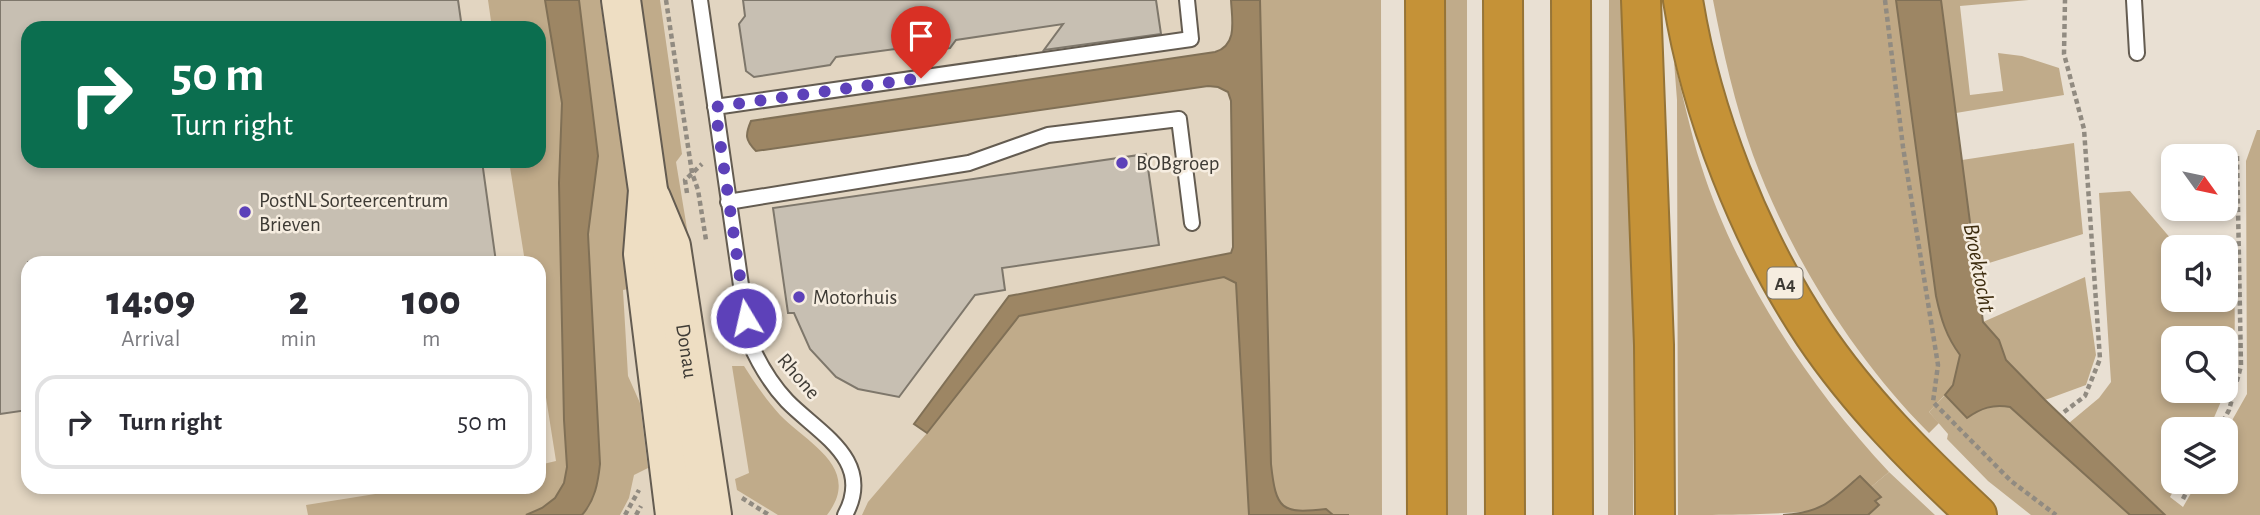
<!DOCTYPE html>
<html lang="en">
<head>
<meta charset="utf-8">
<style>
  :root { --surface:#fff; --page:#f2f2f3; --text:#2b2b33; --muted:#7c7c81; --line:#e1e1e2 }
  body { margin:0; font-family:"Alegreya Sans",sans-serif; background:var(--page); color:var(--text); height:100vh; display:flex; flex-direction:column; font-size:26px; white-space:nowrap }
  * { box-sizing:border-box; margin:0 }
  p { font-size:23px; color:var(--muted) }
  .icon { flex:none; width:38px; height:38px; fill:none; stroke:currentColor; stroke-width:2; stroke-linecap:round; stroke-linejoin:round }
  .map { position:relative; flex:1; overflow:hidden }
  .side { position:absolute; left:21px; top:256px; width:525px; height:238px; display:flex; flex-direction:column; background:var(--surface); border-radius:21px; box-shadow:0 4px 10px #0003 }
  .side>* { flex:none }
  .banner { position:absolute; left:21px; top:21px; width:525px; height:147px; border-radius:21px; box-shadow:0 4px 10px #0003; background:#0b6e4f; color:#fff; overflow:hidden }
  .needle { width:46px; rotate:123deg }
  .tools { position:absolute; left:2161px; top:144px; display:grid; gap:14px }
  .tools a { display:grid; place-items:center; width:77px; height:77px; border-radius:14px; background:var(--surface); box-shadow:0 4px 10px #0003; font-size:35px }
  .pin { position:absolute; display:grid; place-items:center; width:60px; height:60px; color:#fff; margin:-72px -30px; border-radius:50% 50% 50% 0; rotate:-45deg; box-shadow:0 0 7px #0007 }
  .pin .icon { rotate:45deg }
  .me { position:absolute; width:77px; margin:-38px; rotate:351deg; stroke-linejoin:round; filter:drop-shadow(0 0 5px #0008) }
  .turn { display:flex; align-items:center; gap:24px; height:147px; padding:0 35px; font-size:32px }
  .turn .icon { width:91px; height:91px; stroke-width:2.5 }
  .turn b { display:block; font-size:49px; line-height:60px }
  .eta { display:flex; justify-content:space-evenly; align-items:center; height:119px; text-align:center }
  .eta b { font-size:42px; font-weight:800; line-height:49px }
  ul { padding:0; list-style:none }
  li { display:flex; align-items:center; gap:21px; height:94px; margin:0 14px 10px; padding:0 21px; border:4px solid var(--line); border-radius:21px }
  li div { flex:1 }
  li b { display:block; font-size:26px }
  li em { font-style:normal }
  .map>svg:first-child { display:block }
</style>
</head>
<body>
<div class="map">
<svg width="2260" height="515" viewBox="0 0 2260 515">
  <rect width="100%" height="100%" fill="#e9e0d3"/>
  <path fill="#e2d5c1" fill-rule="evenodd" d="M 0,0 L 1340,0 L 1341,515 L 0,515 ZM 28,28 L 539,28 L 539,161 L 28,161 ZM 28,262 L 539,262 L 539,486 L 28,486 Z"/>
  <path fill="#c0ab8a" d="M 488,0 L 545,0 L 562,103 L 559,183 L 564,420 L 567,467 L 564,483 L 555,498 L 542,508 L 526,515 L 308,515 L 306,505 L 419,487 L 539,486 L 539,465 L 556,461 L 539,353 L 539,262 L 525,262 L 509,161 L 539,161 L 539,28 L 492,28 Z
    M 579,0 L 600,0 L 629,201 L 628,289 L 623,290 L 628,376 L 640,403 L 648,468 L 634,475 L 629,498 L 620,515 L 582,515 L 588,508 L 597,486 L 599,444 L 588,234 L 598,156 Z
    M 641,0 L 660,0 L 682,154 L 676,162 L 692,259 L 666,181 L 650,88 L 654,87 Z
    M 1260,0 L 1381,0 L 1382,515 L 1333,515 L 1326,510 C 1280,514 1276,511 1271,464 Z
    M 1442,0 L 1467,0 L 1467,515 L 1442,515 Z
    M 1609,0 L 1633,0 L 1633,515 L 1608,515 Z
    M 1941,0 L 2029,0 L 1960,6 L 1970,95 L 2003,91 L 1998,53 L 2022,56 L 2059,68 L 2064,95 L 1956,113 Z
    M 2257,130 L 2260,130 L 2260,515 L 2165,515 L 2069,423 L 2099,398 L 2111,382 L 2099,193 L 2130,191 L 2178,247 L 2174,247 L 2174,299 L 2226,299 L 2226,259 L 2233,259 C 2234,302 2239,348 2226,389 L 2226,338 L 2174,338 L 2174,390 L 2226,390 L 2209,429 L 2174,429 L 2174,481 L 2179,481 L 2170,497 L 2183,507 L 2198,481 L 2226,481 L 2226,431 L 2247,394 L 2246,161 Z
    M 2074,143 L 2083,234 L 1976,267 L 1962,160 Z
    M 1224,277 L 1236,283 L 1249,515 L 862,515 L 868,502 L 927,433 L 1019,316 Z
    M 2085,277 L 2096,355 L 2086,385 L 2045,400 L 2006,360 L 1998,340 L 1983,322 Z
    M 732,366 L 744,366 C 755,383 766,400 780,415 C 807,443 863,468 827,515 L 778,515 L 737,490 L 735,479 L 749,473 Z
    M 1945,395 L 1967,417 C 1981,408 1993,404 2010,407 L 2130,515 L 2031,515 L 1988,481 L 1947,439 L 1948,434 L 1929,412 Z
    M 1889,472 L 1935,515 L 1868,515 L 1878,505 L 1875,501 L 1880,497 L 1871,487 Z"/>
  <path fill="#bfa885" d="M 1713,0 L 1896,0 L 1936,296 C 1941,319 1946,336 1960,355 L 1953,386 L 1929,412 L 1939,423 L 1929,433 C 1853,357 1790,255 1753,155 C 1735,105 1723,52 1713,0 Z
    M 1674,61 C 1683,95 1690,131 1701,165 C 1736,276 1809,387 1889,472 L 1871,487 L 1860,476 C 1847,488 1833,504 1816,510 C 1786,515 1713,515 1678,515 L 1677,100 Z"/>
  <path fill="#9d8664" stroke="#807056" stroke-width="2" d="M 545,0 L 579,0 L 598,156 L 588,234 L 600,464 C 598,483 595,500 582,515 L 526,515 L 542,508 L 555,498 L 564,483 L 567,467 L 564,420 L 559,183 L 562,103 Z
    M 1231,0 L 1260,0 L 1271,464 C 1276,510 1281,514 1326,509 L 1333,515 L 1349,515 L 1249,515 L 1236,283 L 1224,277 L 1019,316 L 927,433 L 914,424 L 1009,296 L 1231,253 L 1233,247 L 1231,101 L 1228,92 L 1218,87 L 1208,86 L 756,151 C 745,140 745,135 751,121 L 1215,52 C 1238,45 1232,20 1231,0 Z
    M 1896,0 L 1941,0 L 1983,322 L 1999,340 L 2006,360 L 2045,400 L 2165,515 L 2130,515 L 2010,407 C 1993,404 1981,408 1967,418 L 1945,395 L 1953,385 L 1960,355 C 1946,336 1941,319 1936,296 Z
    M 1860,476 L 1881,497 L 1875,501 L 1879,505 L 1868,515 L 1783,515 C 1822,513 1832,500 1860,476 Z"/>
  <path fill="#c7bfb2" stroke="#7e776b" stroke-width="2" d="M 0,0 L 458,0 L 462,28 L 28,28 L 28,161 L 482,161 L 496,262 L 28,262 L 28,410 L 0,414 Z
    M 743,0 L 1156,0 L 1161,34 L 1044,50 L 1063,24 L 956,40 L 950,48 L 903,55 L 895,49 L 836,57 L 830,65 L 754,77 L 746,71 L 739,24 L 745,16 Z
    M 1146,154 L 1159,245 L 1002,268 L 1005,290 L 975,295 L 899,397 L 858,389 L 836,377 L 810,349 L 794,313 L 788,313 L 773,208 Z"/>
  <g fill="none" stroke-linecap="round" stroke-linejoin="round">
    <g stroke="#645c51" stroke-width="18">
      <path id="lane" d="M 700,0 L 749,341 C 759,364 770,383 787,401 C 818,433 875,460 845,515
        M 2134,0 L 2137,53
        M 715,107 L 1191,39 L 1187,0
        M 728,202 L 969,163 L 1048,135 L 1179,119 L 1192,223"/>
    </g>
    <g stroke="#645c51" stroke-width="42">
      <g id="secondary">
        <path d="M 621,0 L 648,190 L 643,254 L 675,515"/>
        <path id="s1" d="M 651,198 L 671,246 L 712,515"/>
      </g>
    </g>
    <g stroke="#967436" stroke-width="42">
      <path id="highway" d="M 1425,0 L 1427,515
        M 1503,0 L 1505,515
        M 1571,0 L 1573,515
        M 1641,0 L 1654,345 L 1655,515
        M 1683,0 C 1701,113 1750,238 1814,334 C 1859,401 1918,460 1977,515"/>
    </g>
    <path stroke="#918b81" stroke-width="4.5" stroke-dasharray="5 3.5" stroke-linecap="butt" d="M 666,0 L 692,173 L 698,190 L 706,240
      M 1885,0 L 1903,147 L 1938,365 L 1933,402 L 2011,481 L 2056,515
      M 687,193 L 685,180 L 702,164
      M 2064,412 L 2085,396 L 2100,359 L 2084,129 L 2064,54 L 2065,0
      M 2219,429 L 2229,410 L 2241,366 L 2237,155
      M 742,498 L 769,515
      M 2183,499 L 2192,481
      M 625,515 L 639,490
      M 636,515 L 641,506"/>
    <use href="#lane" stroke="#fff" stroke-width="14"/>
    <use href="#secondary" stroke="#eedec3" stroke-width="38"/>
    <use href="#highway" stroke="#c59237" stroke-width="38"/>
  </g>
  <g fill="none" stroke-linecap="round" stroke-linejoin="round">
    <path stroke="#5d41b9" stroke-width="12" stroke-dasharray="0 21.6" d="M 746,318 L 715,107 L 921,78"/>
  </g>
  <g fill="#5d41b9" stroke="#f6ede0" stroke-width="2.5">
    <circle cx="1122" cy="163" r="7"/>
    <circle cx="245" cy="212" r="7"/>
    <circle cx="799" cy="297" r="7"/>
  </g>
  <g text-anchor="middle" stroke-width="5" stroke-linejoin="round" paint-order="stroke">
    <rect fill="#f6ede0" stroke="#757068" stroke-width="2" x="1767.5" y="267.5" width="35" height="31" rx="5"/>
    <g font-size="19" font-weight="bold" fill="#3e3b35">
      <text x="1785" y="290">A4</text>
    </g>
    <g font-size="21" fill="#3e3b35" stroke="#f6ede0" text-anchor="start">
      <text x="1136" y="170">BOBgroep</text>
      <text x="259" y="207">PostNL Sorteercentrum<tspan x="259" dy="24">Brieven</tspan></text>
      <text x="813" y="304">Motorhuis</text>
    </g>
    <g font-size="21" fill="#3e3b35" stroke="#f6ede0">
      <text dy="7" stroke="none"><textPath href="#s1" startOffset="158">Donau</textPath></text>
      <text transform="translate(799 376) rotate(49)" y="7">Rhone</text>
    </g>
    <g font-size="23" font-style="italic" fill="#3d2c0e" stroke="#f6ede0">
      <text transform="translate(1980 268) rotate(79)" y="8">Broektocht</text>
    </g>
  </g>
</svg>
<div class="tools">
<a><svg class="needle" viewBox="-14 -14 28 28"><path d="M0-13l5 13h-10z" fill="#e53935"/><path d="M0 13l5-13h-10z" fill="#7c7c81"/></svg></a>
<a><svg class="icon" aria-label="sound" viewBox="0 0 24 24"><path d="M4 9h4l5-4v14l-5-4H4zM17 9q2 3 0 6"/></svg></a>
<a><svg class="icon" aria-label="search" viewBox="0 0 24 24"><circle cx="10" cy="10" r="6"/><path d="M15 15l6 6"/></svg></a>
<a><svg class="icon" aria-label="layers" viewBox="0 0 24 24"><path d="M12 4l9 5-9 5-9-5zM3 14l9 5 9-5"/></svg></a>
</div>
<div class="pin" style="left:921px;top:78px;background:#d93025"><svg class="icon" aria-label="arrive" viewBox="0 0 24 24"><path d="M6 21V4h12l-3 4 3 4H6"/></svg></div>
<svg class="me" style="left:746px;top:318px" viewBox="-20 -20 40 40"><circle r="17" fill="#5d41b9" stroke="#fff" stroke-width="3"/><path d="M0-11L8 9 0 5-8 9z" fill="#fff"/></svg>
<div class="banner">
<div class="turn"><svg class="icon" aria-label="right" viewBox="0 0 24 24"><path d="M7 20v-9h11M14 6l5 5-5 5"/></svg><div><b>50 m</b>Turn right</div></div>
</div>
<section class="side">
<div class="eta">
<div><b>14:09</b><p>Arrival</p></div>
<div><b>2</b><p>min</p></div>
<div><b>100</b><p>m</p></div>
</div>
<ul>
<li><svg class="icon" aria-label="right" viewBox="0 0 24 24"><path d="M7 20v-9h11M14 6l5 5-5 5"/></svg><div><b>Turn right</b></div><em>50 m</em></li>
</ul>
</section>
</div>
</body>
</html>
